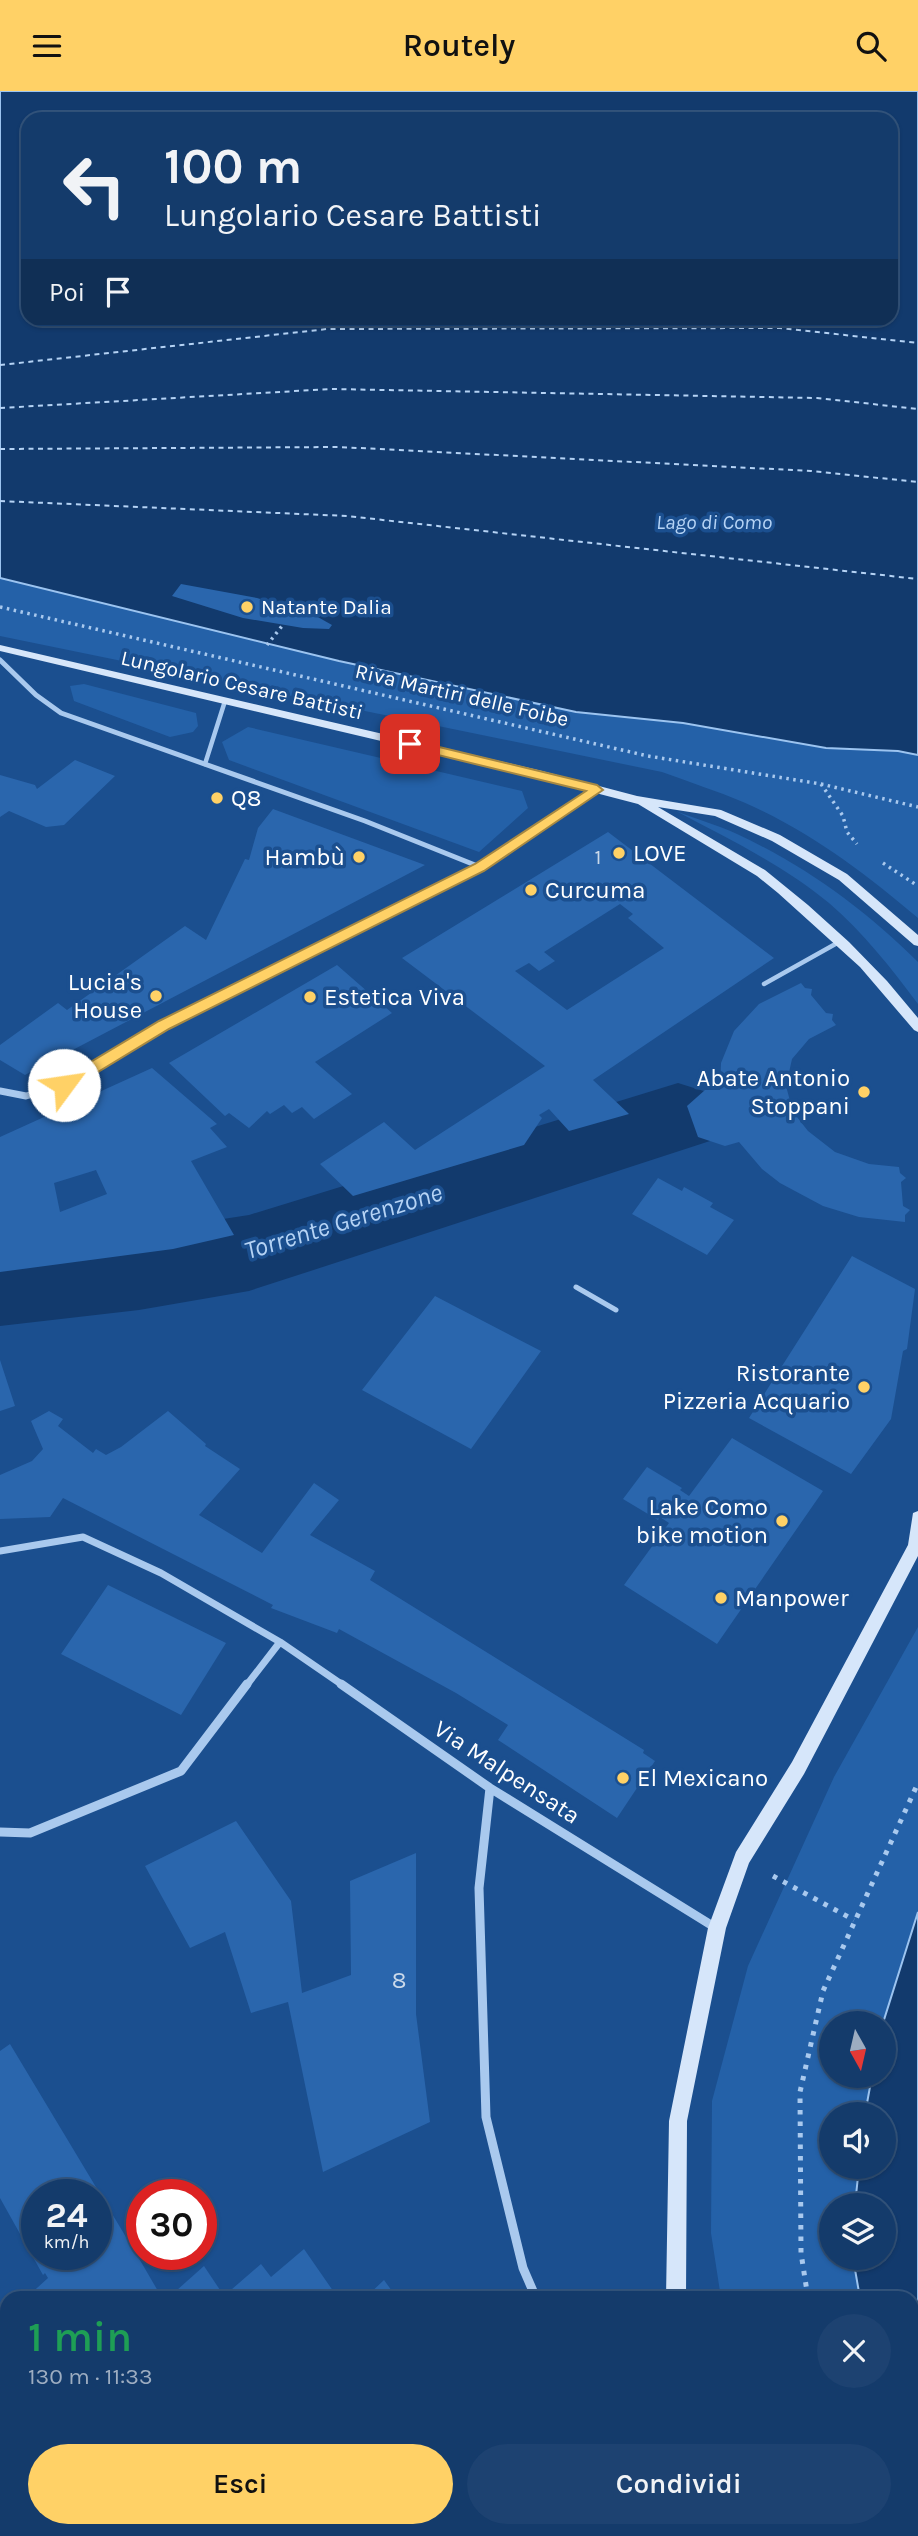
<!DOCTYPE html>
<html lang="it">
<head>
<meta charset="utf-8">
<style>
  :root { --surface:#143b6b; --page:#1d4271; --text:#f1f3f6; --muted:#9dadc1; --line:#33557e; --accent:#ffd166 }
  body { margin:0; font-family:Karla,sans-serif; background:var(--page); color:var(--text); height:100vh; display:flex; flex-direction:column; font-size:26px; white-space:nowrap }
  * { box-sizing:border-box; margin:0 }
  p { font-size:23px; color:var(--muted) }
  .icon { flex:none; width:38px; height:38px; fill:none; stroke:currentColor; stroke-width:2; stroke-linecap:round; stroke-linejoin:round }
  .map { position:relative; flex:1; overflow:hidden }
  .side { position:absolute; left:0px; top:2200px; width:919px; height:247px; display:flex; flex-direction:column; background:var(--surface); border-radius:21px 21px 0 0; box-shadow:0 2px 5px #0004,0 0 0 2px var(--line) }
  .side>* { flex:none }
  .top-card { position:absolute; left:21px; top:21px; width:877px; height:214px; border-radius:21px; box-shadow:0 2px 5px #0004,0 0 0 2px var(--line); background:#143b6b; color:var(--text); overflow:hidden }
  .needle { width:46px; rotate:172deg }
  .fabs { position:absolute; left:819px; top:1920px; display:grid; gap:14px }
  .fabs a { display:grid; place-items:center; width:77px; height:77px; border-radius:50%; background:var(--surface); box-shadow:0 2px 5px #0004,0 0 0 2px var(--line); font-size:35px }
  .speed { position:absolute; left:21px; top:2088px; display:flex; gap:14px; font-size:35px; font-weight:700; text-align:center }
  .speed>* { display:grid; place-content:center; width:91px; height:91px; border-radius:50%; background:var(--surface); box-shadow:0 2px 5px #0004,0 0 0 2px var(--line); line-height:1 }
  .speed small { font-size:18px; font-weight:400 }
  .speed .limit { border:10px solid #d22; background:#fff; color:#111 }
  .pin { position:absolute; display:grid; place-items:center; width:60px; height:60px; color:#fff; margin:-30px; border-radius:14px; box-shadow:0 4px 10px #0006 }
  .me { position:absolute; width:77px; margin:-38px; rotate:59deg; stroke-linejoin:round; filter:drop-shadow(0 0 5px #0008) }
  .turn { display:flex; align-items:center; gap:24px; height:147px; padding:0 28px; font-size:32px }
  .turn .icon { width:91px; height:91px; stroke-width:2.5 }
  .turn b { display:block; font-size:49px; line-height:60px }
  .then { display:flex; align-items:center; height:66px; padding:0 28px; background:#0003; gap:14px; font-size:26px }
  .round { display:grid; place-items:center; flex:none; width:74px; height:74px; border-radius:37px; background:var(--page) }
  .summary { display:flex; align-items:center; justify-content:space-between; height:119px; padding:0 28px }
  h1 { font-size:42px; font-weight:600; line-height:52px; color:#1e9e55 }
  .action { display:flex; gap:14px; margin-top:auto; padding:14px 28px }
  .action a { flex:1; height:80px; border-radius:42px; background:var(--accent); color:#111; font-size:28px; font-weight:600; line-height:80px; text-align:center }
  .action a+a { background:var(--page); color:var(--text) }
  header { display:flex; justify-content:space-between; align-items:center; height:91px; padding:0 28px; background:var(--accent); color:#111; font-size:32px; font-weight:600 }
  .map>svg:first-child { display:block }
</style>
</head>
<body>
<header><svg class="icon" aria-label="menu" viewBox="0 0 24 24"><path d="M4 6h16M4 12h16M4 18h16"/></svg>Routely<svg class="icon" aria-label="search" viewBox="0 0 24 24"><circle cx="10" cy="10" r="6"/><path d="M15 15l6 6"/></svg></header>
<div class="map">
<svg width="918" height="2445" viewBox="0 0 918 2445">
  <rect width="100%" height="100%" fill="#1b4f8f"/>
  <path fill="#2461a8" d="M 0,487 L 339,570 L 576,621 L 683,632 L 826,657 L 898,660 L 918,664 L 918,827 C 865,782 808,739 743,711 C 717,700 689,691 662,681 L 0,545 Z
    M 84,593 L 196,622 L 198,635 L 193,641 L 170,646 L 74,610 L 70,595 Z
    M 248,636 L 522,700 L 528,717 L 479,761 L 229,669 L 222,651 Z
    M 676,720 C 696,728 718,734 737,743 C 804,774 866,819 918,871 L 918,913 C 891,877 863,841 829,812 C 783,774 729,748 676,720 Z
    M 918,1536 L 918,1821 L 883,1932 L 831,1932 L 831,1984 L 872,1985 L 865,2023 L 831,2023 L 831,2076 L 859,2076 L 855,2114 L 831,2114 L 831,2166 L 853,2167 L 860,2207 L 721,2207 L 711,2142 L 712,2010 L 748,1875 L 834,1686 Z
    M 912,2397 L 918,2409 L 918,2445 L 780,2445 L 778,2440 L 912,2440 Z"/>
  <path fill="#123a6d" stroke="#9cc4f0" stroke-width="2" fill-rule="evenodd" d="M 0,0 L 918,0 L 918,664 L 898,660 L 826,657 L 683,632 L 576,621 L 339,570 L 0,487 ZM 28,28 L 891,28 L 891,228 L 28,228 Z
    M 918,1821 L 918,2409 L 912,2396 L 912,2207 L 860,2207 L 853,2167 L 884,2166 L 884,2114 L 855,2114 L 859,2076 L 884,2076 L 884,2023 L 865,2023 L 872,1985 L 884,1984 L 883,1932 Z"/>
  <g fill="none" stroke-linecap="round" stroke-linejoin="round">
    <path fill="#123a6d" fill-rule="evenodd" d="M 678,992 L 710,1002 L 723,1026 L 710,1050 L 249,1200 L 139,1219 L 0,1235 L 0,1157 L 139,1141 L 249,1124 Z"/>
    <path stroke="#b5d3f5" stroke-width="2" stroke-dasharray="5 4.5" stroke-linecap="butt" d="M 0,274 L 327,238 L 780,237 L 918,252
      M 0,317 L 331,298 L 817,307 L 918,318
      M 0,358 L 339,356 L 811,380 L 918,391
      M 0,410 L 347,425 L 918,488"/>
  </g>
  <path fill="#2a66ad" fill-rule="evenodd" d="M 181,493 L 257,507 L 316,525 L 332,534 L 329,538 L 303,537 L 243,527 L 172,505 Z
    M 75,669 L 115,685 L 64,734 L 46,736 L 9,720 L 0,726 L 0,684 L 35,694 L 37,698 Z
    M 273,718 L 425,774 L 25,984 L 0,969 L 0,954 L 58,912 L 67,919 L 185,835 L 206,849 L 245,768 L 249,769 L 258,737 Z
    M 608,741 L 774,867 L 593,989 L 629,1023 L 569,1040 L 549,1018 L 539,1024 L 542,1027 L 524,1054 L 353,1105 L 320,1073 L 384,1031 L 415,1059 L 545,975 L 402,867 ZM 620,813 L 633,823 L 628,827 L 664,857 L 567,919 L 515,880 L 529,872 L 539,880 L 555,870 L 544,861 Z
    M 337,874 L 392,922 L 315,971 L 352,1003 L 317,1026 L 314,1028 L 302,1016 L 292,1022 L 284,1014 L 270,1023 L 267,1020 L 249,1037 L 229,1022 L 225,1025 L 169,972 Z
    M 801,892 L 805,897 L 812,898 L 811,904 L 826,922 L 833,923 L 832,929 L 836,934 L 809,948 L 792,968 L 786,995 L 793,1021 L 808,1040 L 835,1061 L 869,1073 L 899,1076 L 900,1082 L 906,1087 L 901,1091 L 903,1115 L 910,1119 L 905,1124 L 905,1131 L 859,1126 L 823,1115 L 780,1092 L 762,1078 L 739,1051 L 725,1055 L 698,1046 L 687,1015 L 705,999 L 720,999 L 721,972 L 734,940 L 759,913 Z
    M 152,977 L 217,1033 L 210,1037 L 227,1056 L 191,1070 L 234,1144 L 173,1158 L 0,1181 L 0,1046 ZM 96,1079 L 107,1103 L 60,1121 L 54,1092 Z
    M 658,1087 L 682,1100 L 684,1096 L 713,1112 L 710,1116 L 734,1129 L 707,1164 L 632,1123 Z
    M 852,1165 L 915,1198 L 907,1258 L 903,1260 L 891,1328 L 851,1383 L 749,1327 Z
    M 435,1205 L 541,1260 L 471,1358 L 362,1299 Z
    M 0,1269 L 15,1315 L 0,1320 Z
    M 49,1320 L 63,1328 L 58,1335 L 93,1362 L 96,1358 L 106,1364 L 121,1356 L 168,1320 L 206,1353 L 205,1355 L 240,1378 L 199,1424 L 262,1462 L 314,1392 L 339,1409 L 310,1444 L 375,1480 L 370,1489 L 644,1659 L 643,1662 L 655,1670 L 617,1727 L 498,1649 L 508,1634 L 456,1602 L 339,1538 L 337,1542 L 271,1517 L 273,1514 L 63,1407 L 50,1426 L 0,1428 L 0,1384 L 32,1370 L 43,1358 L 31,1330 Z
    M 732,1347 L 823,1400 L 717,1553 L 624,1494 L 669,1432 L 660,1426 L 658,1429 L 623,1408 L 647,1376 L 682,1397 L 680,1399 L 689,1405 Z
    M 108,1494 L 226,1552 L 181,1624 L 61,1563 Z
    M 236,1730 L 291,1810 L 302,1902 L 351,1884 L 350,1790 L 416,1762 L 416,1923 L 430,2031 L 323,2081 L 288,1911 L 251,1922 L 225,1841 L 190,1857 L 145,1775 Z
    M 10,1953 L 144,2176 L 162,2207 L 26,2207 L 48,2187 L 45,2182 L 43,2184 L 0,2107 L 0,1960 ZM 37,2104 L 96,2104 L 96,2163 L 37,2163 Z
    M 304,2158 L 338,2207 L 168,2207 L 204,2175 L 224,2205 L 261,2173 L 271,2186 Z
    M 384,2189 L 397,2207 L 365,2207 Z
    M 7,2224 L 7,2418 L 0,2424 L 0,2230 Z
    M 257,2440 L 516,2440 L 520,2445 L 260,2445 Z"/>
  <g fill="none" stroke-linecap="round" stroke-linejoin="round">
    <path stroke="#a9c9ee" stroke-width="3.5" stroke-dasharray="2.5 4.5" stroke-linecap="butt" d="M 0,516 L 648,665 L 821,693 L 918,716
      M 267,554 L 282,535
      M 821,693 L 843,725 L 847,741 L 857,753
      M 883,772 L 918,795"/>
    <path stroke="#a9c9ee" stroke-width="5" stroke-dasharray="4.5 7" stroke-linecap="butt" d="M 773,1785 L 854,1829
      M 808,2207 L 801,2162 L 800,2001 L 823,1900 L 918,1692
      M 865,2440 L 868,2445"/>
    <path stroke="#a9c9ee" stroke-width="4.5" d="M 205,673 L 225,610
      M 764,893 L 839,851"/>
    <path stroke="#a9c9ee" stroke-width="5" d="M 576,1196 L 616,1219"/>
    <path stroke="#a9c9ee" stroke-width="5" d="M 0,569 L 36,604 L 61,622 L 365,730 L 480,776
      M 173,929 L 480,776 L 597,699"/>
    <path stroke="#a9c9ee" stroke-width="7" d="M 0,1000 L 26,1005 L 64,994 L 177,928
      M 0,1460 L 83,1446 L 161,1482 L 280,1551 L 344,1595
      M 246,1595 L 280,1551"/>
    <path stroke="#a9c9ee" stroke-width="9" d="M 341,1593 L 490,1697 L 716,1837
      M 490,1697 L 479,1797 L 486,2026 L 523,2177 L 536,2207
      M 0,1741 L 30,1742 L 181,1680 L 247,1593
      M 686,2440 L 692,2445"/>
    <path fill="#d6e6fa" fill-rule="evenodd" d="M 0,554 L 542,680 L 637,705 L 721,719 L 780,744 L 847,783 L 918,844 L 918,855 L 914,854 L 839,789 L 772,750 L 715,725 L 658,716 L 765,779 L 808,814 L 849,851 L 887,890 L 918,927 L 918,941 L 914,939 L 860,876 L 778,802 L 757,785 L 638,713 L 542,688 L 0,560 Z
      M 918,1420 L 918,1465 L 804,1683 L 749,1772 L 726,1837 L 687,2030 L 686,2207 L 666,2207 L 669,2030 L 708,1837 L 736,1761 L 792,1671 L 908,1454 L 913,1422 Z
      M 713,2440 L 733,2440 L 735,2445 L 715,2445 Z"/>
  </g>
  <path fill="#ffd166" stroke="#a68842" stroke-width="2" d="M 410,649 L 597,694 L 603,699 L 484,780 L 169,938 L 70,998 L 59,998 L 57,994 L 59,990 L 159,930 L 475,773 L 586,700 L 405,656 L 404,653 Z"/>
  <g fill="#ffd166" stroke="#1b4f8f" stroke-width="2.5">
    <circle cx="247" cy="516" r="7"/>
    <circle cx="217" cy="707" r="7"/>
    <circle cx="619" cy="762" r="7"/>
    <circle cx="359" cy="766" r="7"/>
    <circle cx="531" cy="799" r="7"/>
    <circle cx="156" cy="905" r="7"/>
    <circle cx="310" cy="906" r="7"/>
    <circle cx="864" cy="1001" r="7"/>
    <circle cx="864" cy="1296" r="7"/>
    <circle cx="782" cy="1430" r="7"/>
    <circle cx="721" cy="1507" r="7"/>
    <circle cx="623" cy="1687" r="7"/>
  </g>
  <g text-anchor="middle" stroke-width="7" stroke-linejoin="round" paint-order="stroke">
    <g font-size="21" font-style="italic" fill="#b5d3f5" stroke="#1b4f8f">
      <text x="714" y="438">Lago di Como</text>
    </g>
    <g font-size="21" fill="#fff" stroke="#1b4f8f" text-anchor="start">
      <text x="261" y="523">Natante Dalia</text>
    </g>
    <g font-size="21" fill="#fff" stroke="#1b4f8f">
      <text transform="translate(242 594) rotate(13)" y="7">Lungolario Cesare Battisti</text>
      <text transform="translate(462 604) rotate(13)" y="7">Riva Martiri delle Foibe</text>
    </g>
    <g font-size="21" fill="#cad9ea">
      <text x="598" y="773">1</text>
    </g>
    <g font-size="24" fill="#fff" stroke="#1b4f8f" text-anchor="start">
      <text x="231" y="715">Q8</text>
      <text x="633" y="770">LOVE</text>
      <text x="345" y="774" text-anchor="end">Hambù</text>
      <text x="545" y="807">Curcuma</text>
      <text x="142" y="899" text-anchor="end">Lucia's<tspan x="142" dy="28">House</tspan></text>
      <text x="324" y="914">Estetica Viva</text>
      <text x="850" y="995" text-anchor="end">Abate Antonio<tspan x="850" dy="28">Stoppani</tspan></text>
      <text x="850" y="1290" text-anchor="end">Ristorante<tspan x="850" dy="28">Pizzeria Acquario</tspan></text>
      <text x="768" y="1424" text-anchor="end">Lake Como<tspan x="768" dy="28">bike motion</tspan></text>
      <text x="735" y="1515">Manpower</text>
      <text x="637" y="1695">El Mexicano</text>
    </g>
    <g font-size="24" fill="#fff" stroke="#1b4f8f">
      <text transform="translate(507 1681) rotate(33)" y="8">Via Malpensata</text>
    </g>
    <g font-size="24" fill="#cad9ea">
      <text x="399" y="1897">8</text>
    </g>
    <g font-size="26" font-style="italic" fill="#b5d3f5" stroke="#1b4f8f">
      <text transform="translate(343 1130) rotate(-17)" y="9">Torrente Gerenzone</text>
    </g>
  </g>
</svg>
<div class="fabs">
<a><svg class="needle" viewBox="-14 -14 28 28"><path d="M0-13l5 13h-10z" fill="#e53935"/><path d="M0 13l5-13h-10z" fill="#9dadc1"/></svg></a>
<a><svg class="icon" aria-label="sound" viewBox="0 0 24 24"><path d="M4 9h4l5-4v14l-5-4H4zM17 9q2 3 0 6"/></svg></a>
<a><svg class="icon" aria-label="layers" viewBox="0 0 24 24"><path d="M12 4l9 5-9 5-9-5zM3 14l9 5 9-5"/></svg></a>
</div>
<div class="speed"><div>24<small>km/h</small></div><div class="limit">30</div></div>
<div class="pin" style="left:410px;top:653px;background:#d93025"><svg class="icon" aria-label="arrive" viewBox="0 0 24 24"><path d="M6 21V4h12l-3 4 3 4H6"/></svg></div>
<svg class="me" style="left:64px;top:994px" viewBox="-20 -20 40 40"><circle r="19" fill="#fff"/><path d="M0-13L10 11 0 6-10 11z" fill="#ffd166"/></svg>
<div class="top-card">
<div class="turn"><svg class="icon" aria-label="left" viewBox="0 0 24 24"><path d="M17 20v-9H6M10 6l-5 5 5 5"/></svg><div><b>100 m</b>Lungolario Cesare Battisti</div></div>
<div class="then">Poi<svg class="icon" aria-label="arrive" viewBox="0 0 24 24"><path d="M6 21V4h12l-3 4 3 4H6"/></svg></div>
</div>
<section class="side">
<div class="summary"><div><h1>1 min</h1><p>130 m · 11:33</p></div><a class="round"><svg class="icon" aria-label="close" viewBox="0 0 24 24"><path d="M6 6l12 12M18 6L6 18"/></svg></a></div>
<div class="action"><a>Esci</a><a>Condividi</a></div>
</section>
</div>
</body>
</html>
